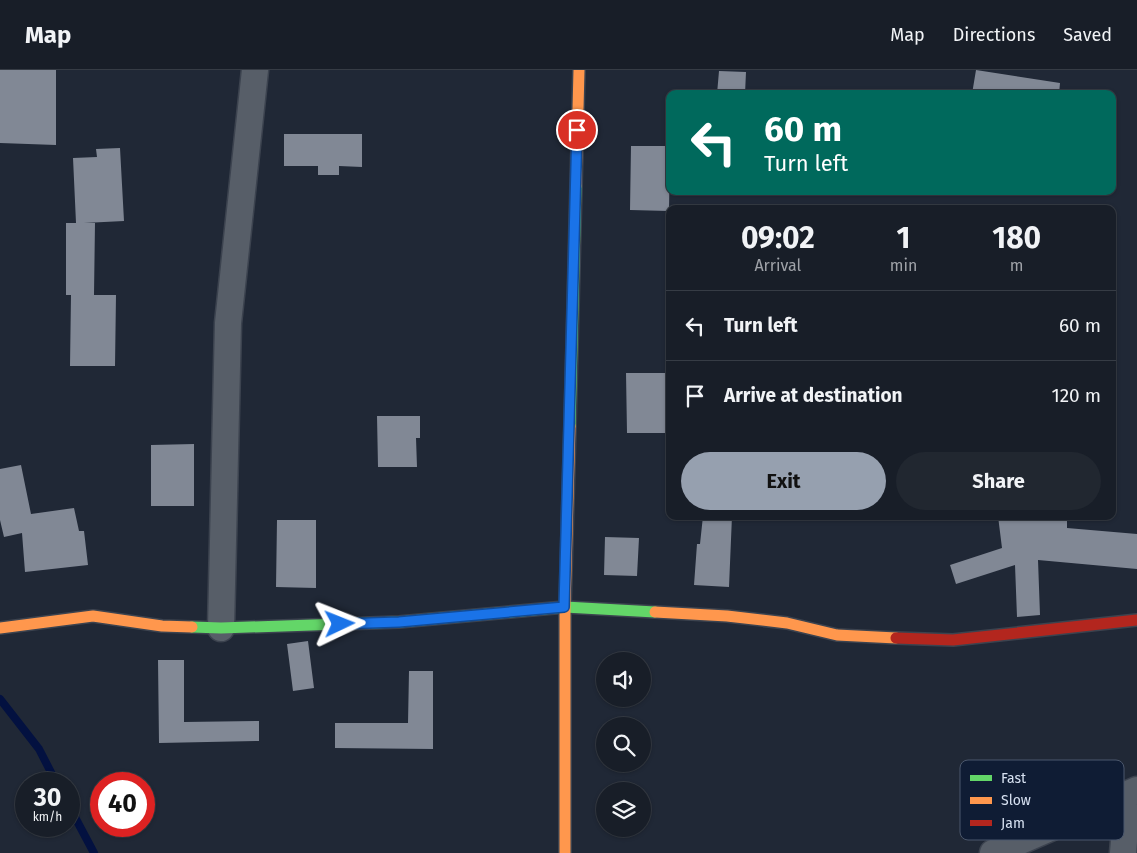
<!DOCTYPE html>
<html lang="en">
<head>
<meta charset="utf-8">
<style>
  :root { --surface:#181e28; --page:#212730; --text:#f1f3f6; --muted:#9fa2a8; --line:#363c45; --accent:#96a0af }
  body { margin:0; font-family:"Fira Sans",sans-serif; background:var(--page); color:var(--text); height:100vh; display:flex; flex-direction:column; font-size:19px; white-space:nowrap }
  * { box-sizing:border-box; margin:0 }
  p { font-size:16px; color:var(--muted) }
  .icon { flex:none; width:28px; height:28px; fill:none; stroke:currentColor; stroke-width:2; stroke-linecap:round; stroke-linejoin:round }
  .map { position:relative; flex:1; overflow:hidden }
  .details { position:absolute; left:666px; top:135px; width:450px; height:315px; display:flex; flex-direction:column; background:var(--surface); border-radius:10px; box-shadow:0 1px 4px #0004,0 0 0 1px var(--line) }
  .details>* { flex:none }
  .hud { position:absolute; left:666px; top:20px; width:450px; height:105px; border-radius:10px; box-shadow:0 1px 4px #0004,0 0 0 1px var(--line); background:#00695c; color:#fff; overflow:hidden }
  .controls { position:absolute; left:596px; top:582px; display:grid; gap:10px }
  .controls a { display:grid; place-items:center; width:55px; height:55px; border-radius:50%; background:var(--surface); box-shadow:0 1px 4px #0004,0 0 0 1px var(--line); font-size:25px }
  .speed { position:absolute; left:15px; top:702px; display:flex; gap:10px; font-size:25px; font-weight:700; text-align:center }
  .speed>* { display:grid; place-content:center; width:65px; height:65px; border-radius:50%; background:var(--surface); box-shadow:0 1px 4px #0004,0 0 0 1px var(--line); line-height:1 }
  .speed small { font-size:12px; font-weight:400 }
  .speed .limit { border:8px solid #d22; background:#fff; color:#111 }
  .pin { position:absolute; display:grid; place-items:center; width:42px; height:42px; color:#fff; margin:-21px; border:2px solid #fff; border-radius:50%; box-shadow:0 1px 5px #0007 }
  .me { position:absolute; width:55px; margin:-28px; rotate:88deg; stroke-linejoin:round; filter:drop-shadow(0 0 4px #0008) }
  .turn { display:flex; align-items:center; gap:18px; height:105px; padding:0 15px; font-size:22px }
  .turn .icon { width:65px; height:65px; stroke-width:2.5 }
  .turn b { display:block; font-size:35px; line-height:42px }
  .eta { display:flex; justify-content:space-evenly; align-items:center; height:85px; text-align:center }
  .eta b { font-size:30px; font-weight:700; line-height:35px }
  .cta { display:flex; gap:10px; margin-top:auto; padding:10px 15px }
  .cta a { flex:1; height:58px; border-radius:30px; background:var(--accent); color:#111; font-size:20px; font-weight:700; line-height:58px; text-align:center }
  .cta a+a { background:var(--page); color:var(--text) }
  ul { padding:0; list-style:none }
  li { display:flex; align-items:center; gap:15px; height:70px; padding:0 15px; border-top:1px solid var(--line) }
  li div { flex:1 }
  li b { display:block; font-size:19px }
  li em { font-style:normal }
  header { display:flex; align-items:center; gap:30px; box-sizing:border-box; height:70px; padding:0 25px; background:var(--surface); border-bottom:1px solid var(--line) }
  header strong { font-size:24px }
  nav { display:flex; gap:28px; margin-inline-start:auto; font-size:18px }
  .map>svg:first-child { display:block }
</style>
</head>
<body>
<header>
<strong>Map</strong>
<nav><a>Map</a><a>Directions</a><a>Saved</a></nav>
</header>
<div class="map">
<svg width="1137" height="783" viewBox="0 0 1137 783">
  <rect width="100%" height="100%" fill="#202836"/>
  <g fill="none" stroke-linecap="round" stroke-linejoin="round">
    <path stroke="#031140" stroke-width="8" d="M 0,629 L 39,679 L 57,714
      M 69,736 L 94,783"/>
  </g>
  <path fill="#818895" d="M 0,0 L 56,0 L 56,75 L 0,73 Z
    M 976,0 L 1060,13 L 1059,24 L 972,24 Z
    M 719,1 L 746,2 L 745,24 L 717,24 Z
    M 284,64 L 362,64 L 362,97 L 339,96 L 339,105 L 318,105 L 318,96 L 284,96 Z
    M 631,76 L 670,76 L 669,141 L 630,140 Z
    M 120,78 L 124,151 L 84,153 L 95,153 L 94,225 L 116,225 L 115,296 L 70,296 L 71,225 L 66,225 L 66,153 L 76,153 L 73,88 L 97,87 L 96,79 Z
    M 626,303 L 665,303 L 665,363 L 627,363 Z
    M 377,346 L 420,346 L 420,368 L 416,368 L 417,397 L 378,397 Z
    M 194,374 L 194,436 L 151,436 L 151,375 Z
    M 21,395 L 31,444 L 74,438 L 79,461 L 84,461 L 88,495 L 25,502 L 22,463 L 4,467 L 0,450 L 0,399 Z
    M 703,446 L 732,446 L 729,517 L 694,515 L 697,474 L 700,474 Z
    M 998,446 L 1067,446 L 1067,458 L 1137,464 L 1137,499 L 1038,490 L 1040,545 L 1017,547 L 1015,495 L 956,514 L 950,495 L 1002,478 Z
    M 277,450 L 316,450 L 316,518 L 276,517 Z
    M 605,467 L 639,468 L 637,506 L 604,505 Z
    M 308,571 L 314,618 L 293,621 L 287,574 Z
    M 158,590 L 184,590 L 184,652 L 259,651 L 259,671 L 159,673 Z
    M 409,601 L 433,601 L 433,679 L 335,678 L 335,653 L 408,653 Z"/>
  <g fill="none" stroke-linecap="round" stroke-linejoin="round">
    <g stroke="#3c434f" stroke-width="29">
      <path id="street" d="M 221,558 L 228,253 L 255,0
        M 993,783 L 1137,720
        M 1123,783 L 1128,724"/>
    </g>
    <g stroke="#3c434f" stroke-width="14">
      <path id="fast" d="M 570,356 L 576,116
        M 192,557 L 221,558 L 399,552 L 565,537 L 655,542"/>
    </g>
    <g stroke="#3c434f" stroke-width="14">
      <path id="slow" d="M 576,116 L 579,0
        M 655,542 L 727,546 L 787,553 L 837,565 L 896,568
        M 0,558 L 93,546 L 162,556 L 192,557
        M 565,783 L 565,537 L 570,356"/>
    </g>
    <g stroke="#3c434f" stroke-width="14">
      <path id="jam" d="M 896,568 L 953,570 L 1137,550"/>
    </g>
    <use href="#street" stroke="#575e68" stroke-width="26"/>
    <use href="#fast" stroke="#63d668" stroke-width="11"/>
    <use href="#slow" stroke="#ff974d" stroke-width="11"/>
    <use href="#jam" stroke="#b3261e" stroke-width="11"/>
  </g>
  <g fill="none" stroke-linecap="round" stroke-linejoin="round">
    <g stroke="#114b97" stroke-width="12">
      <path id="route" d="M 340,554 L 399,552 L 564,537 L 577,60"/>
    </g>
    <use href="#route" stroke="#1a73e8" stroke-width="9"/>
  </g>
  <rect x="960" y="690" width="164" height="80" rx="8" fill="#0f1c34" stroke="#4b576c" stroke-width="1"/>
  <rect x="970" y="705" width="22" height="6" fill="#63d668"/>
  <rect x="970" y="727" width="22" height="7" fill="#ff974d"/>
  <rect x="970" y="750" width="22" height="6" fill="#b3261e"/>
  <g font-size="14" fill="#d6e0f0">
    <text x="1001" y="713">Fast</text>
    <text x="1001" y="735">Slow</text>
    <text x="1001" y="758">Jam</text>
  </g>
</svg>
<div class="controls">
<a><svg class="icon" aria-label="sound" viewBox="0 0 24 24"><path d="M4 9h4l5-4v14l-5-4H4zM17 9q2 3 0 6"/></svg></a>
<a><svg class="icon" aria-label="search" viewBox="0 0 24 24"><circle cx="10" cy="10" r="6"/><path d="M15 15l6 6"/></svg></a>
<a><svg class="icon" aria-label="layers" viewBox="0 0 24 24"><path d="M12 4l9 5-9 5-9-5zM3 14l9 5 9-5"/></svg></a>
</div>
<div class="speed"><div>30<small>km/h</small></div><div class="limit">40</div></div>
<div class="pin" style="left:577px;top:60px;background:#d93025"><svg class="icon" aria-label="arrive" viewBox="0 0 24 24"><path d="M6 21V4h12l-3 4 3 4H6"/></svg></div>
<svg class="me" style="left:340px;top:554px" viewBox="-20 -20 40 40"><path d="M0-17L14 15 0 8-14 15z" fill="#1a73e8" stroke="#fff" stroke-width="4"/></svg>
<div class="hud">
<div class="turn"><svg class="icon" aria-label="left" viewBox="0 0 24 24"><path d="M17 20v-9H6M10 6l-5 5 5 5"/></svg><div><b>60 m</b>Turn left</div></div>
</div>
<section class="details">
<div class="eta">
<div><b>09:02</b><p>Arrival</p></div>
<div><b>1</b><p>min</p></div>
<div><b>180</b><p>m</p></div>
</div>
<ul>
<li><svg class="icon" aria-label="left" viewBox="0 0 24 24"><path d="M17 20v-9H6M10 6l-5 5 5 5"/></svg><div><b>Turn left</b></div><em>60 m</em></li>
<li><svg class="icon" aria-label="arrive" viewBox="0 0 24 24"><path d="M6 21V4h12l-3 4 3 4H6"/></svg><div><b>Arrive at destination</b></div><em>120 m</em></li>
</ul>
<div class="cta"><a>Exit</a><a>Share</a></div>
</section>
</div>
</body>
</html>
